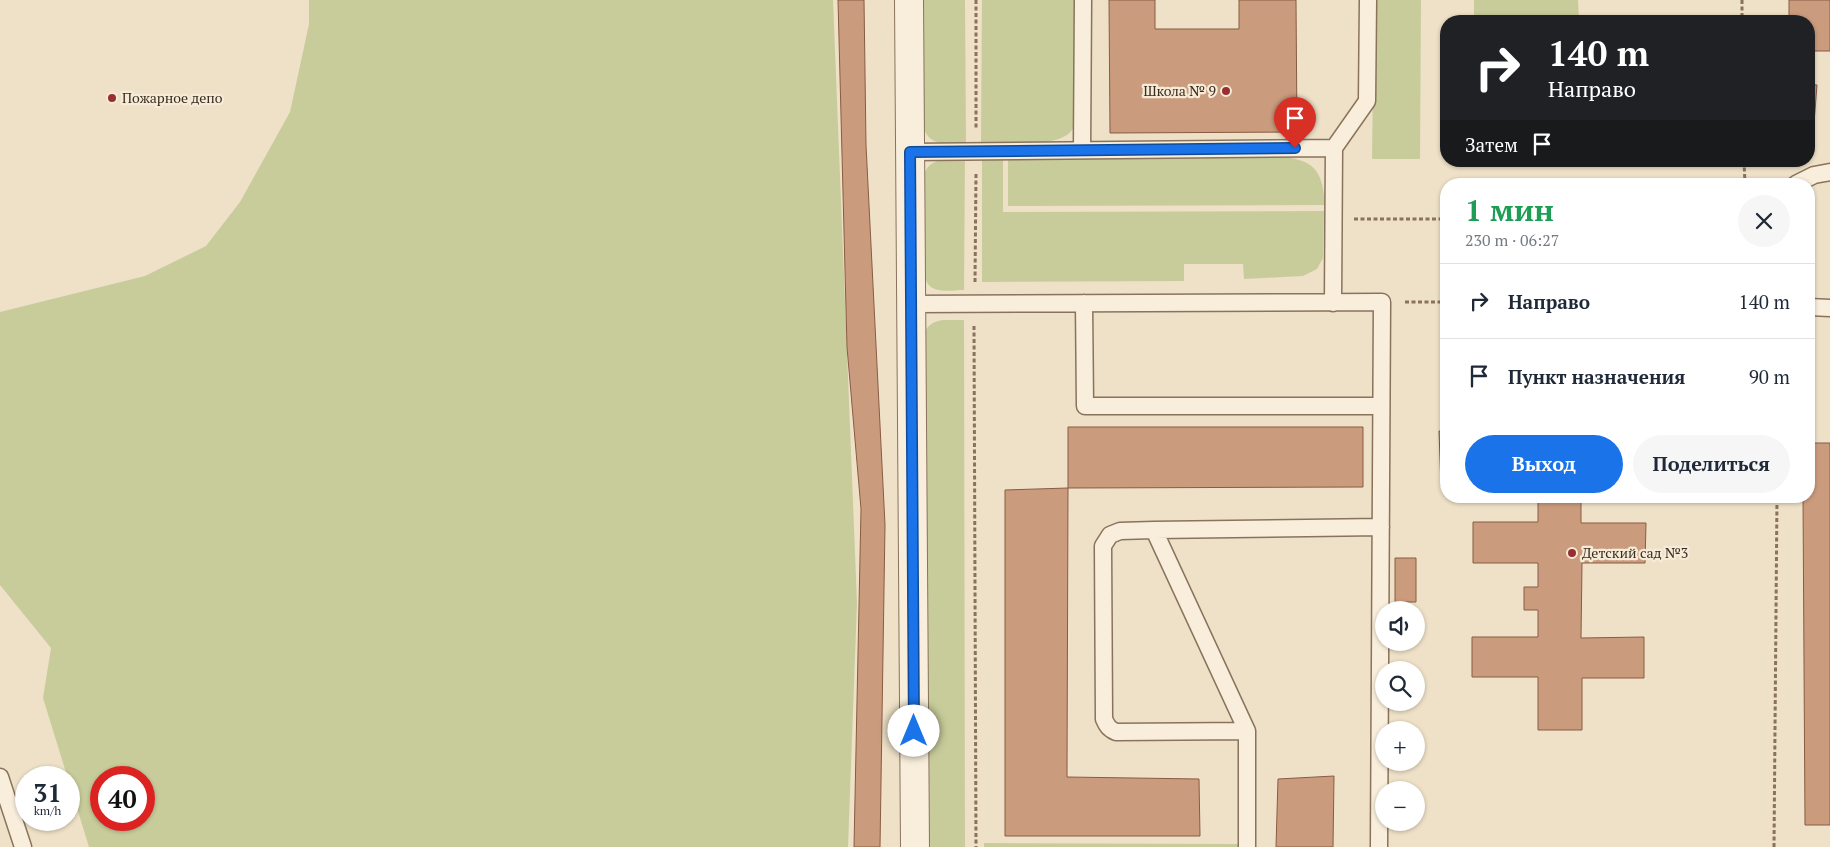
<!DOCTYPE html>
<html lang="ru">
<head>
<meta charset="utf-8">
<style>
  :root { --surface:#fff; --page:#f6f6f7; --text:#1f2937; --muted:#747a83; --line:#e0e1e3; --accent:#1a73e8 }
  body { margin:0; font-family:"PT Serif",serif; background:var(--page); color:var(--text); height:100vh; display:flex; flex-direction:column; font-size:19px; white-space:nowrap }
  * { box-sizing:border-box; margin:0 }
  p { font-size:16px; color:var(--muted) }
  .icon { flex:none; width:28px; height:28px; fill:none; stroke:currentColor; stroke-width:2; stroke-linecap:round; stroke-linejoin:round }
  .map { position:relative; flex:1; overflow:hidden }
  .panel { position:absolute; left:1440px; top:178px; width:375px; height:325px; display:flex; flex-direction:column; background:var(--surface); border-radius:20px; box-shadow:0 1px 4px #0004 }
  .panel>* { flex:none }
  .banner { position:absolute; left:1440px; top:15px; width:375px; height:152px; border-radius:20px; box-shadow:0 1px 4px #0004; background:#202124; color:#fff; overflow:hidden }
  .fabs { position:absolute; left:1375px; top:601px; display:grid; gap:10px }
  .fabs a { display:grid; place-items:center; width:50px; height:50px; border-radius:50%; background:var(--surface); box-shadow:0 1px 4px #0004; font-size:25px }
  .speed { position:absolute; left:15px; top:766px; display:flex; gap:10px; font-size:25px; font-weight:700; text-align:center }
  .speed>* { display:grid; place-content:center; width:65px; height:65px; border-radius:50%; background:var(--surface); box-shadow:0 1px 4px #0004; line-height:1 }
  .speed small { font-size:12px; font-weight:400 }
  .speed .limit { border:8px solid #d22; background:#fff; color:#111 }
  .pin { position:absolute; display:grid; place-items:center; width:42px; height:42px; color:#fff; margin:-51px -21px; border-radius:50% 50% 50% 0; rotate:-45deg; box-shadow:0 0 5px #0007 }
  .pin .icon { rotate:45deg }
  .me { position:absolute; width:55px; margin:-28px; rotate:0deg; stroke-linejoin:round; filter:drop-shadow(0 0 4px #0008) }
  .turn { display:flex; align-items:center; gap:18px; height:105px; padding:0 25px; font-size:22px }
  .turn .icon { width:65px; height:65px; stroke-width:2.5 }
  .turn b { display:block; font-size:35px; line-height:42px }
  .then { display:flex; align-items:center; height:48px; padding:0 25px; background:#0003; gap:10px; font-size:19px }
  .round { display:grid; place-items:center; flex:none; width:52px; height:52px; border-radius:26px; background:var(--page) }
  .headline { display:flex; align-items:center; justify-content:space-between; height:85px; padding:0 25px }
  h1 { font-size:30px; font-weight:600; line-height:38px; color:#1e9e55 }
  .action { display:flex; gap:10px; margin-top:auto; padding:10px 25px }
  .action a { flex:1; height:58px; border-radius:30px; background:var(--accent); color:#fff; font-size:20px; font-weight:600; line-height:58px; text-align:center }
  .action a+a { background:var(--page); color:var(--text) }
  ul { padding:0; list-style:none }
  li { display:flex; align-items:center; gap:15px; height:75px; padding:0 25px; border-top:1px solid var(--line) }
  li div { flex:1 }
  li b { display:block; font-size:19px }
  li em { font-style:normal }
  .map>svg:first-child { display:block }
</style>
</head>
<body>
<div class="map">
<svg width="1830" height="847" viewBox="0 0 1830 847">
  <rect width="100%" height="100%" fill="#eee1c7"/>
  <path fill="#c8cc9b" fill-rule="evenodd" d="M 309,0 L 833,0 L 857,603 L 848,847 L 89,847 L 43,698 L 51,648 L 0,585 L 0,312 L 145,276 L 206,246 L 240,202 L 290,112 L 309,24 ZM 101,778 L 144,778 L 144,820 L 101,820 Z
    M 922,0 L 965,0 L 966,143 C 945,143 929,148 922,124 Z
    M 982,0 L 1077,0 L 1078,123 C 1074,127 1071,132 1067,135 C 1046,148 1006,142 981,142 Z
    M 1374,0 L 1421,0 L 1420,159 L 1372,159 Z
    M 1474,0 L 1578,0 L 1579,21 L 1474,21 Z
    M 1284,157 C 1316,160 1323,174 1325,205 L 1008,206 L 1008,158 Z
    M 982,158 L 1003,158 L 1003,212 L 1324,211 L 1323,258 L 1317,269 L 1303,276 L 1244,279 L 1243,264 L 1184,264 L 1184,281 L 982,282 Z
    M 941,160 L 965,160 L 964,290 C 954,290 935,294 928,284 C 918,271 923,199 923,180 C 925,168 929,163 941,160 Z
    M 943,320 L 964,320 L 965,847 L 924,847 L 923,336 C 927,325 932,322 943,320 Z
    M 984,843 L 1238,844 L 1238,847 L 984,847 Z"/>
  <path fill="#cb9b7e" stroke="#885c43" d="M 838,0 L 864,0 L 866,145 L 885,525 L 880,847 L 854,847 L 861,509 L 847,347 Z
    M 1109,0 L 1155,0 L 1155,29 L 1239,29 L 1239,0 L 1296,0 L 1297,132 L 1110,133 Z
    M 1789,0 L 1830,0 L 1830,51 L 1809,51 L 1809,21 L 1789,21 Z
    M 1809,84 L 1817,85 L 1814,123 L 1809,122 Z
    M 1068,427 L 1363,427 L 1363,487 L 1068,488 Z
    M 1439,431 L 1446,431 L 1446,485 L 1441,486 Z
    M 1809,443 L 1830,443 L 1830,825 L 1805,825 L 1803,496 L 1809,496 Z
    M 1068,488 L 1067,777 L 1199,779 L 1200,836 L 1005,836 L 1005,490 Z
    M 1538,496 L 1581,496 L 1581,523 L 1646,523 L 1645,563 L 1582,563 L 1581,638 L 1644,637 L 1644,678 L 1582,678 L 1582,730 L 1538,730 L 1538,677 L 1472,677 L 1472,637 L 1538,637 L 1538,610 L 1524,610 L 1524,587 L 1538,587 L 1538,563 L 1473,563 L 1473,522 L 1538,522 Z
    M 1395,558 L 1416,558 L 1416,602 L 1395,602 Z
    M 1334,776 L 1333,847 L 1276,847 L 1278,779 Z"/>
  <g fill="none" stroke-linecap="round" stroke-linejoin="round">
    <g stroke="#89735d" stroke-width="19">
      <path id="service" d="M 1082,150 L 1083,0
        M 910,152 L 1334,148
        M 1796,184 L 1814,175 L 1830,172
        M 1084,303 L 1085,406 L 1381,406
        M 1333,303 L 1334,148 L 1367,101 L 1368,0
        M 911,304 L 1382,302 L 1379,847
        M 1809,307 L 1830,308
        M 1154,530 L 1247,731 L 1247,847
        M 1247,731 L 1116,732 C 1109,729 1107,726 1104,719 L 1103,546 L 1110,535 L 1120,531 L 1154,530 L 1381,527
        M 0,777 L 23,847"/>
    </g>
    <g stroke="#89735d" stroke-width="30">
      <path id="tertiary" d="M 909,0 L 915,847"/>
    </g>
    <path stroke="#89735d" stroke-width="3" stroke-dasharray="4 2.5" stroke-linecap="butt" d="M 976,0 L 976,129
      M 1742,0 L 1742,21
      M 1744,161 L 1745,184
      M 1354,219 L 1446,219
      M 975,282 L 976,173
      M 1405,302 L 1446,302
      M 974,326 L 976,847
      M 1774,847 L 1777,496"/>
    <use href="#service" stroke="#f8eedb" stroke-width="16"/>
    <use href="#tertiary" stroke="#f8eedb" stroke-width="28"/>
  </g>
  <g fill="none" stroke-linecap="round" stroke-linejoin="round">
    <g stroke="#114b97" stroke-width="12">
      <path id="route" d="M 914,731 L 910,152 L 1295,148"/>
    </g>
    <use href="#route" stroke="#1a73e8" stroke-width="9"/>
  </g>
  <g fill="#972e32" stroke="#f5ebd7" stroke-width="2">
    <circle cx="1226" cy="91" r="5"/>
    <circle cx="112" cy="98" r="5"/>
    <circle cx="1572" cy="553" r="5"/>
  </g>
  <g text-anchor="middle" stroke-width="4.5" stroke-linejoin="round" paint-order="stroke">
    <g font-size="14" fill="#3a2c20" stroke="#f5ebd7" text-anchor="start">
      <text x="1216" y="96" text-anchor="end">Школа № 9</text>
      <text x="122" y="103">Пожарное депо</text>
      <text x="1582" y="558">Детский сад №3</text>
    </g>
  </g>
</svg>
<div class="fabs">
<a><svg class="icon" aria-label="sound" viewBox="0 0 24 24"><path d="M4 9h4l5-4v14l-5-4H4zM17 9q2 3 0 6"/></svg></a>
<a><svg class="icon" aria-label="search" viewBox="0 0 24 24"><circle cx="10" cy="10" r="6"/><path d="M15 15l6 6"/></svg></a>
<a>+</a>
<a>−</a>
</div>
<div class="speed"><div>31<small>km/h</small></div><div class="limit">40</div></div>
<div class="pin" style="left:1295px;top:148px;background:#d93025"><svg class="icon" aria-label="arrive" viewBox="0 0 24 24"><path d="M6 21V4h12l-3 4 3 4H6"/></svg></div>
<svg class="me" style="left:914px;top:731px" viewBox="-20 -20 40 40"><circle r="19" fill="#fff"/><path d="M0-13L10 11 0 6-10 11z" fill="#1a73e8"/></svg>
<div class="banner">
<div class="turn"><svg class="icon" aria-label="right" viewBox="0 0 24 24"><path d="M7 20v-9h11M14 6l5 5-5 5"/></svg><div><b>140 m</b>Направо</div></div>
<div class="then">Затем<svg class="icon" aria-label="arrive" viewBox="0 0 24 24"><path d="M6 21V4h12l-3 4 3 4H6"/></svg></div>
</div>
<section class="panel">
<div class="headline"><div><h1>1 мин</h1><p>230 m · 06:27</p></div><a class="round"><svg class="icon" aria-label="close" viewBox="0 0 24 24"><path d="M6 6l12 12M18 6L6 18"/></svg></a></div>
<ul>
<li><svg class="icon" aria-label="right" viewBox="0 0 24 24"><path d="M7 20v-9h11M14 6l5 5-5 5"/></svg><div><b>Направо</b></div><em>140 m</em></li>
<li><svg class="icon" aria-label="arrive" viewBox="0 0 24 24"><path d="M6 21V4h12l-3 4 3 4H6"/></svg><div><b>Пункт назначения</b></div><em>90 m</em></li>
</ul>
<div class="action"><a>Выход</a><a>Поделиться</a></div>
</section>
</div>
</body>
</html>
